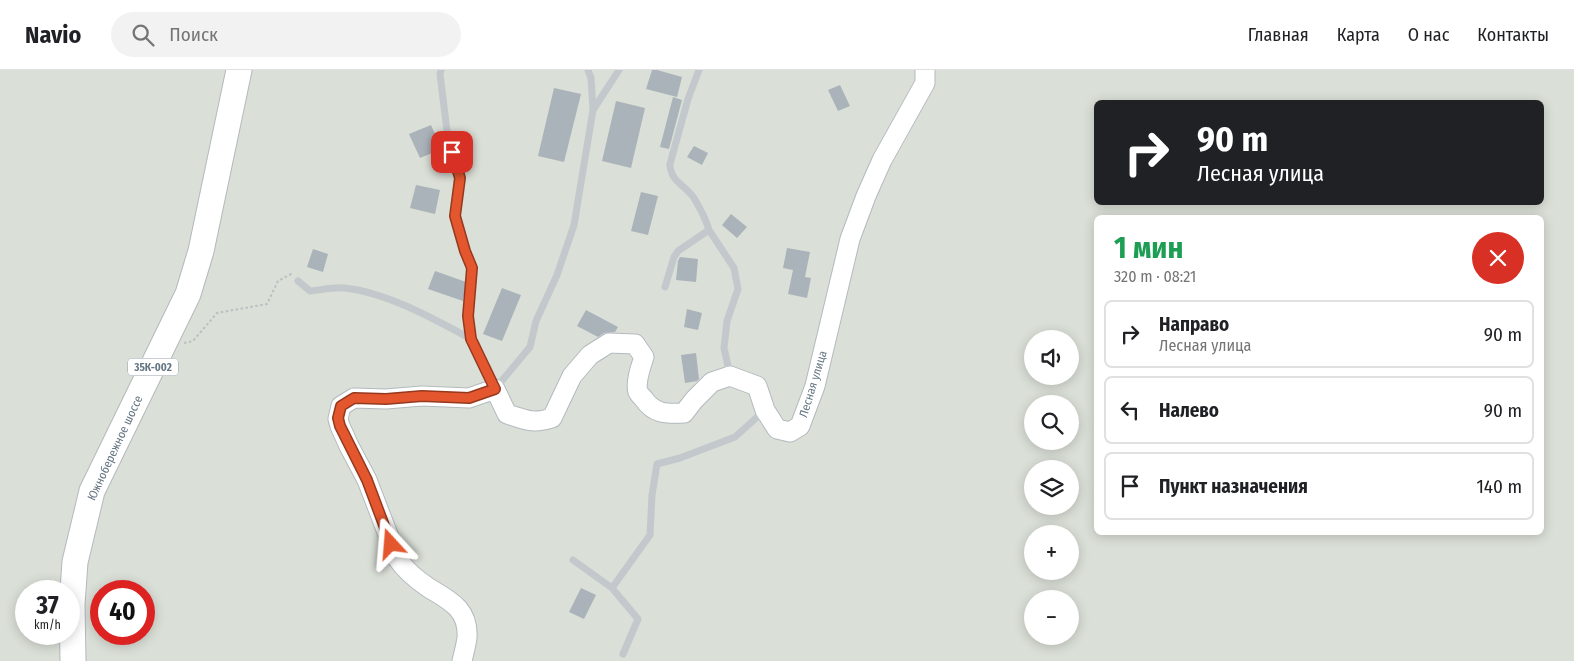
<!DOCTYPE html>
<html lang="ru">
<head>
<meta charset="utf-8">
<style>
  :root { --surface:#fff; --page:#f2f2f2; --text:#202124; --muted:#757577; --line:#e0e0e0 }
  body { margin:0; font-family:"Fira Sans Condensed",sans-serif; background:var(--page); color:var(--text); height:100vh; display:flex; flex-direction:column; font-size:19px; white-space:nowrap }
  * { box-sizing:border-box; margin:0 }
  p { font-size:16px; color:var(--muted) }
  .icon { flex:none; width:28px; height:28px; fill:none; stroke:currentColor; stroke-width:2; stroke-linecap:round; stroke-linejoin:round }
  .map { position:relative; flex:1; overflow:hidden }
  .sheet { position:absolute; left:1094px; top:145px; width:450px; height:320px; display:flex; flex-direction:column; background:var(--surface); border-radius:8px; box-shadow:0 2px 12px #0003 }
  .sheet>* { flex:none }
  .guide { position:absolute; left:1094px; top:30px; width:450px; height:105px; border-radius:8px; box-shadow:0 2px 12px #0003; background:#202124; color:#fff; overflow:hidden }
  .tools { position:absolute; left:1024px; top:260px; display:grid; gap:10px }
  .tools a { display:grid; place-items:center; width:55px; height:55px; border-radius:50%; background:var(--surface); box-shadow:0 2px 12px #0003; font-size:25px }
  .speed { position:absolute; left:15px; top:510px; display:flex; gap:10px; font-size:25px; font-weight:700; text-align:center }
  .speed>* { display:grid; place-content:center; width:65px; height:65px; border-radius:50%; background:var(--surface); box-shadow:0 2px 12px #0003; line-height:1 }
  .speed small { font-size:12px; font-weight:400 }
  .speed .limit { border:8px solid #d22; background:#fff; color:#111 }
  .pin { position:absolute; display:grid; place-items:center; width:42px; height:42px; color:#fff; margin:-21px; border-radius:10px; box-shadow:0 2px 8px #0006 }
  .me { position:absolute; width:55px; margin:-28px; rotate:341deg; stroke-linejoin:round; filter:drop-shadow(0 0 4px #0008) }
  .turn { display:flex; align-items:center; gap:18px; height:105px; padding:0 20px; font-size:22px }
  .turn .icon { width:65px; height:65px; stroke-width:2.5 }
  .turn b { display:block; font-size:35px; line-height:42px }
  .round { display:grid; place-items:center; flex:none; width:52px; height:52px; border-radius:26px; background:var(--page) }
  .head { display:flex; align-items:center; justify-content:space-between; height:85px; padding:0 20px }
  h1 { font-size:30px; font-weight:700; line-height:38px; color:#1e9e55 }
  ul { padding:0; list-style:none }
  li { display:flex; align-items:center; gap:15px; height:68px; margin:0 10px 8px; padding:0 10px; border:2px solid var(--line); border-radius:8px }
  li div { flex:1 }
  li b { display:block; font-size:19px }
  li em { font-style:normal }
  header { display:flex; align-items:center; gap:30px; box-sizing:border-box; height:70px; padding:0 25px; background:var(--surface); border-bottom:1px solid var(--line) }
  header strong { font-size:24px }
  nav { display:flex; gap:28px; margin-inline-start:auto; font-size:18px }
  .search { width:350px; height:45px; background:var(--page); display:flex; align-items:center; gap:12px; box-sizing:border-box; padding:0 18px; border-radius:28px; color:var(--muted); font-size:19px }
  .map>svg:first-child { display:block }
</style>
</head>
<body>
<header>
<strong>Navio</strong>
<div class="search"><svg class="icon" aria-label="search" viewBox="0 0 24 24"><circle cx="10" cy="10" r="6"/><path d="M15 15l6 6"/></svg>Поиск</div>
<nav><a>Главная</a><a>Карта</a><a>О нас</a><a>Контакты</a></nav>
</header>
<div class="map">
<svg width="1574" height="591" viewBox="0 0 1574 591">
  <rect width="100%" height="100%" fill="#fafaf8"/>
  <path fill="#dadfd7" fill-rule="evenodd" d="M 0,0 L 1574,0 L 1574,591 L 0,591 ZM 1096,32 L 1541,32 L 1541,132 L 1096,132 ZM 1096,148 L 1541,148 L 1541,462 L 1096,462 ZM 1032,269 L 1070,269 L 1070,306 L 1032,306 ZM 1032,334 L 1070,334 L 1070,371 L 1032,371 ZM 1032,399 L 1070,399 L 1070,436 L 1032,436 ZM 1032,464 L 1070,464 L 1070,501 L 1032,501 ZM 26,521 L 69,521 L 69,564 L 26,564 ZM 101,521 L 144,521 L 144,564 L 101,564 ZM 1032,529 L 1070,529 L 1070,566 L 1032,566 Z"/>
  <path fill="#aab3b9" d="M 652,0 L 657,0 L 682,7 L 677,27 L 646,19 Z
    M 840,15 L 850,36 L 838,41 L 828,20 Z
    M 554,18 L 581,24 L 564,92 L 538,86 Z
    M 673,27 L 682,30 L 669,79 L 660,77 Z
    M 616,31 L 645,38 L 631,98 L 602,91 Z
    M 431,55 L 442,79 L 420,88 L 409,64 Z
    M 694,76 L 708,83 L 702,95 L 687,87 Z
    M 416,115 L 440,120 L 435,144 L 410,138 Z
    M 641,122 L 658,126 L 648,165 L 631,161 Z
    M 731,144 L 747,157 L 737,168 L 722,155 Z
    M 787,178 L 810,182 L 805,207 L 811,208 L 807,228 L 788,224 L 793,200 L 783,198 Z
    M 313,179 L 328,184 L 323,202 L 307,197 Z
    M 680,187 L 698,189 L 696,212 L 676,210 L 678,191 Z
    M 435,201 L 466,212 L 463,231 L 428,219 Z
    M 502,218 L 521,225 L 502,271 L 483,264 Z
    M 687,239 L 702,243 L 698,260 L 684,257 Z
    M 586,240 L 618,257 L 615,262 L 604,263 L 598,267 L 577,256 Z
    M 696,283 L 699,309 L 697,311 L 685,313 L 681,285 Z
    M 581,518 L 596,525 L 584,549 L 569,542 Z"/>
  <g fill="none" stroke-linecap="round" stroke-linejoin="round">
    <g stroke="#b3babf" stroke-width="21">
      <path id="secondary" d="M 462,591 C 464,583 466,575 467,568 C 469,539 449,530 429,518 C 417,510 405,500 397,488 L 367,410 L 349,376 L 340,356 L 338,349 L 341,336 L 354,328 L 386,329 L 422,326 L 469,328 L 495,319 L 507,344 C 526,350 532,354 552,348 L 572,306 L 590,285 L 609,273 L 635,274 L 644,287 C 641,296 635,312 638,322 C 639,324 641,326 643,328 C 654,344 665,344 684,343 L 694,330 L 712,312 L 730,306 L 757,316 L 765,340 L 777,359 L 790,362 L 800,356 L 815,316 L 850,169 L 866,126 L 882,90 L 925,13 L 925,0"/>
    </g>
    <g stroke="#b4b9bd" stroke-width="27">
      <path id="highway" d="M 73,591 L 72,534 L 75,492 L 92,421 L 188,224 L 201,181 L 239,0"/>
    </g>
    <path stroke="#bbbfc2" stroke-width="2" stroke-dasharray="2.5 2.5" stroke-linecap="butt" d="M 184,273 L 193,271 L 217,243 L 267,234 L 278,211 L 291,204 L 292,205"/>
    <path stroke="#c3c8cc" stroke-width="7" d="M 441,0 L 440,4 L 448,69 L 460,108 L 455,146 L 465,181 L 473,198 L 468,245 L 471,269 L 495,319 L 530,277 L 536,251 L 557,205 L 574,155 L 593,40 L 619,0
      M 588,0 L 591,8 L 593,39
      M 709,160 L 734,198 L 738,219 L 727,251 L 724,278 L 730,305
      M 298,211 L 310,221 C 321,220 334,217 345,218 C 388,223 434,249 471,269
      M 665,217 L 674,187 L 678,181 L 709,160 C 706,150 700,138 694,128 C 685,115 670,111 670,94 L 688,29 L 699,0
      M 573,490 L 612,518 L 650,465 L 652,425 L 657,394 L 680,388 L 735,367 L 765,340
      M 612,518 L 638,549 L 623,584"/>
    <use href="#secondary" stroke="#fff" stroke-width="19"/>
    <use href="#highway" stroke="#fff" stroke-width="25"/>
  </g>
  <g fill="none" stroke-linecap="round" stroke-linejoin="round">
    <g stroke="#94391e" stroke-width="12">
      <path id="route" d="M 391,474 L 367,410 L 340,356 L 338,348 L 341,336 L 354,328 L 386,329 L 422,326 L 469,328 L 495,319 L 471,269 L 468,246 L 472,198 L 465,181 L 455,146 L 460,108 L 452,82"/>
    </g>
    <use href="#route" stroke="#e4572e" stroke-width="9"/>
  </g>
  <g text-anchor="middle" stroke-width="5" stroke-linejoin="round" paint-order="stroke">
    <rect fill="#fff" stroke="#939fa8" stroke-width="1" x="128" y="288.5" width="50" height="17" rx="4"/>
    <g font-size="11" font-weight="bold" fill="#657683">
      <text x="153" y="301">35К-002</text>
    </g>
    <g font-size="12" fill="#657683" stroke="#fff">
      <text transform="translate(813 314) rotate(-73)" y="4">Лесная улица</text>
      <text transform="translate(115 378) rotate(-65)" y="4">Южнобережное шоссе</text>
    </g>
  </g>
</svg>
<div class="tools">
<a><svg class="icon" aria-label="sound" viewBox="0 0 24 24"><path d="M4 9h4l5-4v14l-5-4H4zM17 9q2 3 0 6"/></svg></a>
<a><svg class="icon" aria-label="search" viewBox="0 0 24 24"><circle cx="10" cy="10" r="6"/><path d="M15 15l6 6"/></svg></a>
<a><svg class="icon" aria-label="layers" viewBox="0 0 24 24"><path d="M12 4l9 5-9 5-9-5zM3 14l9 5 9-5"/></svg></a>
<a>+</a>
<a>−</a>
</div>
<div class="speed"><div>37<small>km/h</small></div><div class="limit">40</div></div>
<div class="pin" style="left:452px;top:82px;background:#d93025"><svg class="icon" aria-label="arrive" viewBox="0 0 24 24"><path d="M6 21V4h12l-3 4 3 4H6"/></svg></div>
<svg class="me" style="left:391px;top:474px" viewBox="-20 -20 40 40"><path d="M0-17L14 15 0 8-14 15z" fill="#e4572e" stroke="#fff" stroke-width="4"/></svg>
<div class="guide">
<div class="turn"><svg class="icon" aria-label="right" viewBox="0 0 24 24"><path d="M7 20v-9h11M14 6l5 5-5 5"/></svg><div><b>90 m</b>Лесная улица</div></div>
</div>
<section class="sheet">
<div class="head"><div><h1>1 мин</h1><p>320 m · 08:21</p></div><a class="round" style="background:#d93025;color:#fff"><svg class="icon" aria-label="close" viewBox="0 0 24 24"><path d="M6 6l12 12M18 6L6 18"/></svg></a></div>
<ul>
<li><svg class="icon" aria-label="right" viewBox="0 0 24 24"><path d="M7 20v-9h11M14 6l5 5-5 5"/></svg><div><b>Направо</b><p>Лесная улица</p></div><em>90 m</em></li>
<li><svg class="icon" aria-label="left" viewBox="0 0 24 24"><path d="M17 20v-9H6M10 6l-5 5 5 5"/></svg><div><b>Налево</b></div><em>90 m</em></li>
<li><svg class="icon" aria-label="arrive" viewBox="0 0 24 24"><path d="M6 21V4h12l-3 4 3 4H6"/></svg><div><b>Пункт назначения</b></div><em>140 m</em></li>
</ul>
</section>
</div>
</body>
</html>
